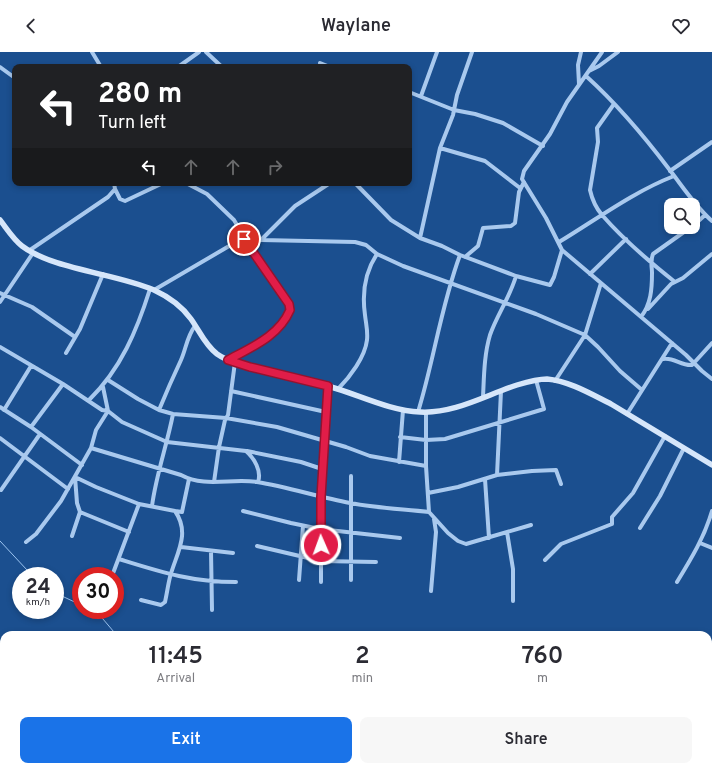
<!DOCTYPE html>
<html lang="en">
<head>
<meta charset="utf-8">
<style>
  :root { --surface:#fff; --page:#f7f7f7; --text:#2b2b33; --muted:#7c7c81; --accent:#1a73e8 }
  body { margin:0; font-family:Overpass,sans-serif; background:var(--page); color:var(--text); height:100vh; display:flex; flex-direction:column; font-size:15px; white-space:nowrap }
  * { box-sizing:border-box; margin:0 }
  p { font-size:13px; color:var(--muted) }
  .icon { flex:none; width:22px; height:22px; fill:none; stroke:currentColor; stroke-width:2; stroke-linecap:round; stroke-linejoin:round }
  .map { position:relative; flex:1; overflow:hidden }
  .panel { position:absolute; left:0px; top:579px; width:712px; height:140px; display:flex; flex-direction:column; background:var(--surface); border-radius:12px 12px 0 0; box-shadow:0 2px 6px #0003 }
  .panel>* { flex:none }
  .top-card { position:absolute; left:12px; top:12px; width:400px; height:122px; border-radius:8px; box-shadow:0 2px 6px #0003; background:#202124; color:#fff; overflow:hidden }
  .controls { position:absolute; left:664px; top:146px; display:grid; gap:8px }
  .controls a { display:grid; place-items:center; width:36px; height:36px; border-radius:8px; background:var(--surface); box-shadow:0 2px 6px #0003; font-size:20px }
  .speed { position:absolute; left:12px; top:515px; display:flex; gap:8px; font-size:20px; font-weight:700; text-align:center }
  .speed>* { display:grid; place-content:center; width:52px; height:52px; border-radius:50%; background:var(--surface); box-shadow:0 2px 6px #0003; line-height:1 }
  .speed small { font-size:10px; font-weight:400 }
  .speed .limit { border:6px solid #d22; background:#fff; color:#111 }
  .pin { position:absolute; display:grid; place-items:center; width:34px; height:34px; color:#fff; margin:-17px; border:2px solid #fff; border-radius:50%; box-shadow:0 1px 4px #0007 }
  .me { position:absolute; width:44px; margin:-22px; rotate:358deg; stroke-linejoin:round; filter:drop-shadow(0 0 3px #0008) }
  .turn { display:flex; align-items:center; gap:14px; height:84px; padding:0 20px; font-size:18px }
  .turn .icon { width:52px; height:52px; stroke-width:2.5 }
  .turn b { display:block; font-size:28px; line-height:34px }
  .lanes { display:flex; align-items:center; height:38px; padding:0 20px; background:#0003; justify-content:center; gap:20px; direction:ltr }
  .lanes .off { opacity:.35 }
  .eta { display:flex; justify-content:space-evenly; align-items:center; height:68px; text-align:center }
  .eta b { font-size:24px; font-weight:600; line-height:28px }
  .cta { display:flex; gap:8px; margin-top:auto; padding:8px 20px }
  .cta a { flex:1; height:46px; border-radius:8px; background:var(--accent); color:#fff; font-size:16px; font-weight:600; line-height:46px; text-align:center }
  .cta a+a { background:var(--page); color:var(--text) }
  header { display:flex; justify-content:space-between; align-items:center; height:52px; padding:0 20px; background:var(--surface); font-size:18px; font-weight:600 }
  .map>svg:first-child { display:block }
</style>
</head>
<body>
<header><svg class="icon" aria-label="back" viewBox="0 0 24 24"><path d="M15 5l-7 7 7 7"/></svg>Waylane<svg class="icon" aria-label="heart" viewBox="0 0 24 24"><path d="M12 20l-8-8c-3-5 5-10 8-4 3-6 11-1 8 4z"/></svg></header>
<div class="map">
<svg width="712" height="719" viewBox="0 0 712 719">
  <rect width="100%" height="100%" fill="#1b4f8f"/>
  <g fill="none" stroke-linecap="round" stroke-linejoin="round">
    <path stroke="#9cc4f0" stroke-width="1" d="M 0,489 L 27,518 L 35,524
      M 55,539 L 64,545 L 81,553
      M 92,558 L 97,560 L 114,580 L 128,580 L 131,583
      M 708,649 L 712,649
      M 78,719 L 80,715"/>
    <path stroke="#a9c9ee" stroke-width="4" d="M 92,0 L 101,15
      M 206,0 L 222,15
      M 602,0 L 567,50 L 550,82 L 524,119 L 522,127 L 546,166 L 562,198 L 686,303 L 702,319 L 712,327
      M 320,11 L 330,15
      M 0,15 L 15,26
      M 178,15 L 199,0
      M 589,19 L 599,14 L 618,0
      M 586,24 C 617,52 644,84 669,117 C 683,135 695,154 712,169
      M 579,32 L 578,13 L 581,0
      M 409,40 L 454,58 L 475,62 L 503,71 L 543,94
      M 421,44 L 437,0
      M 614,52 L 597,76 L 598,90 L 590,138 C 592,147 596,156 602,163 C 622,186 651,211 675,230
      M 440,96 L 485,109 L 520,136
      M 670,119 L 712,90
      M 186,131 L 207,142 L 234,168 L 259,210 L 290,255 C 291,278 245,299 228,308
      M 355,131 L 391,168 L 420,186 L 442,194 L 460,203 L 516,224 L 550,233 L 554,225 L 562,198
      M 115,137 L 120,147 L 125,149 L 163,131
      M 693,174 L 705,163
      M 420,186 L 440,96 L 453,63 L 457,43 L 472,0
      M 261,188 L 355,190 L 366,193 L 377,202 L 403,214 L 536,262 L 585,283 L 598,295 L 620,319 L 642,338
      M 559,190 C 597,167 633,140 674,124
      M 30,198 L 108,145 L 115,137 L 114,131
      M 465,205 L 478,194 L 483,176 L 511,174 L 515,171 L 519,140 L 524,130
      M 590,222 L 626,187
      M 154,238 L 236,190 L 244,187 L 261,188 L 295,154 L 330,131
      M 0,241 L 32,255 L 75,285
      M 0,250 L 33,201
      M 648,257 L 671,232 L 683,226 L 712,202
      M 641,265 C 651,252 652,237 652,221 C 652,215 650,209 653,202 L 691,175
      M 0,295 L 63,332 L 102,358 L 108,359 L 122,370 L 167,390 L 246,399 C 254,406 262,419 258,430
      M 66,301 L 80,277 L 103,222
      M 663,307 C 674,305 681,314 692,313 L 712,291
      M 108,328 L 138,347 L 159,358 L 173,362 L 226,366 L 277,375 L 346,395 L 370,404 L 426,414
      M 555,329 L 585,283 L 601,231
      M 338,337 C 350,325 365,305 367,288 C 368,279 366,272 365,263 C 362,242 365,220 377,202
      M 231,339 L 326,360
      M 483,345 C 484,325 484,303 490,283 C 497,263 510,245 516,224
      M 89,348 C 121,317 137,278 150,237
      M 0,355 L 31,375 L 82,413
      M 4,358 L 31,314
      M 159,358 C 166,341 173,325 181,308 C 186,297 187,284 195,274
      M 418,360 C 434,308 441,254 460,203
      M 426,360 L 426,414 L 429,460 L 448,481 L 458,489 L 466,492 L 531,473
      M 627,362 L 672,291
      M 31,375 L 63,332
      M 400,385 L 426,388 L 445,387 L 544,357 L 536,328
      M 0,386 L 68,437
      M 91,396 L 181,423 C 205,436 231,426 257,430 C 288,435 318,445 350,451 C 376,456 402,457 429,460
      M 247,399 L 301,410 L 322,417
      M 399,410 L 403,358
      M 497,423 L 501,339
      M 485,427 L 489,486
      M 214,430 L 219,395 L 225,368 L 228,363 L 235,310
      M 1,438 L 40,382
      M 428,441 L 458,435 L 497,423 L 532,419 L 556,418 L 561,432
      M 152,454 C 156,423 167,393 173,362
      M 243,459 L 291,471 L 320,477 L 400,486
      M 80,460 L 129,480
      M 640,476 L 660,444 L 684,396
      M 507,480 L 513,517 L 513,549
      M 72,484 L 80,460 L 77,451 L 75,425 L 96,435 L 139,452 L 175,459
      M 26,490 L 36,482 L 61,449 L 91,396 L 96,378 L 108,359 L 103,335
      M 700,491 L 712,496
      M 257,494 L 321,509 L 376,510
      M 181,495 L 233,501
      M 211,499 L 212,558
      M 119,507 C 161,520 191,530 236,530
      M 545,508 L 561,492 L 612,472 L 612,465 L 633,441 L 665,384
      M 112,524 L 139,452
      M 299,528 L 303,474
      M 351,528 L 351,424
      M 321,530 L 321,445 L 328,334
      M 677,530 C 691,507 704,486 712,459
      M 431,539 L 436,480 L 434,467
      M 141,548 L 161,553 L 165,550 C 167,541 168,533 170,525 C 176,502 191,482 175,459 L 182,460 L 189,427
      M 0,639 L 4,639"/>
    <path stroke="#d6e6fa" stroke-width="5.5" d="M 0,168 C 7,177 13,187 22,194 C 54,218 115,221 154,238 C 169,245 181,253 191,267 C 199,278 205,293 217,302 C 230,311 247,314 262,318 C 284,323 307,328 328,334 C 357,342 390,359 420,360 C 454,362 486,343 517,333 C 527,330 537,327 547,327 C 569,329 591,342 611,352 L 712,413"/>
  </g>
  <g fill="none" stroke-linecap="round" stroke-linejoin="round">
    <g stroke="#92132f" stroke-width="10">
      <path id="route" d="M 244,187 L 289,252 L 290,258 C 279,284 252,295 228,308 L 250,315 L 328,334 L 321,445 L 321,493"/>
    </g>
    <use href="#route" stroke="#e11d48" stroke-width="7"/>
  </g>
</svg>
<div class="controls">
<a><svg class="icon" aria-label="search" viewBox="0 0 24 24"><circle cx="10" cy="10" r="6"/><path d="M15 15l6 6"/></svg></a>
</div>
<div class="speed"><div>24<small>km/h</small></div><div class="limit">30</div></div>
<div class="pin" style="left:244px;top:187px;background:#d93025"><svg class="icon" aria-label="arrive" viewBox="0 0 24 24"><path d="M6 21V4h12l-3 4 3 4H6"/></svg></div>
<svg class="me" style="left:321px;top:493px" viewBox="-20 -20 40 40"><circle r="17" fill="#e11d48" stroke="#fff" stroke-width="3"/><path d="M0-11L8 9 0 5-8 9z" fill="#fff"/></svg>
<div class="top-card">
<div class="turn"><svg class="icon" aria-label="left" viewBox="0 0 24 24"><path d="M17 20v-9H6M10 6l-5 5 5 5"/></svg><div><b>280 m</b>Turn left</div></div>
<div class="lanes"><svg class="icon" aria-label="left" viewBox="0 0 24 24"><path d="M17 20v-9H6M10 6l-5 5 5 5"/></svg><svg class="icon off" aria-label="ahead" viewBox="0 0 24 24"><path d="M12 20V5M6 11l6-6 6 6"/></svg><svg class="icon off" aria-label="ahead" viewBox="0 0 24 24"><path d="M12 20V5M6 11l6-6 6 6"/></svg><svg class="icon off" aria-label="right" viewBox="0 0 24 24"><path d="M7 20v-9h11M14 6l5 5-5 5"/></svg></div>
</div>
<section class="panel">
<div class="eta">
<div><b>11:45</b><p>Arrival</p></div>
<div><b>2</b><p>min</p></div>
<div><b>760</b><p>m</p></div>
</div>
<div class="cta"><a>Exit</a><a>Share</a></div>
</section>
</div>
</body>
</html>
